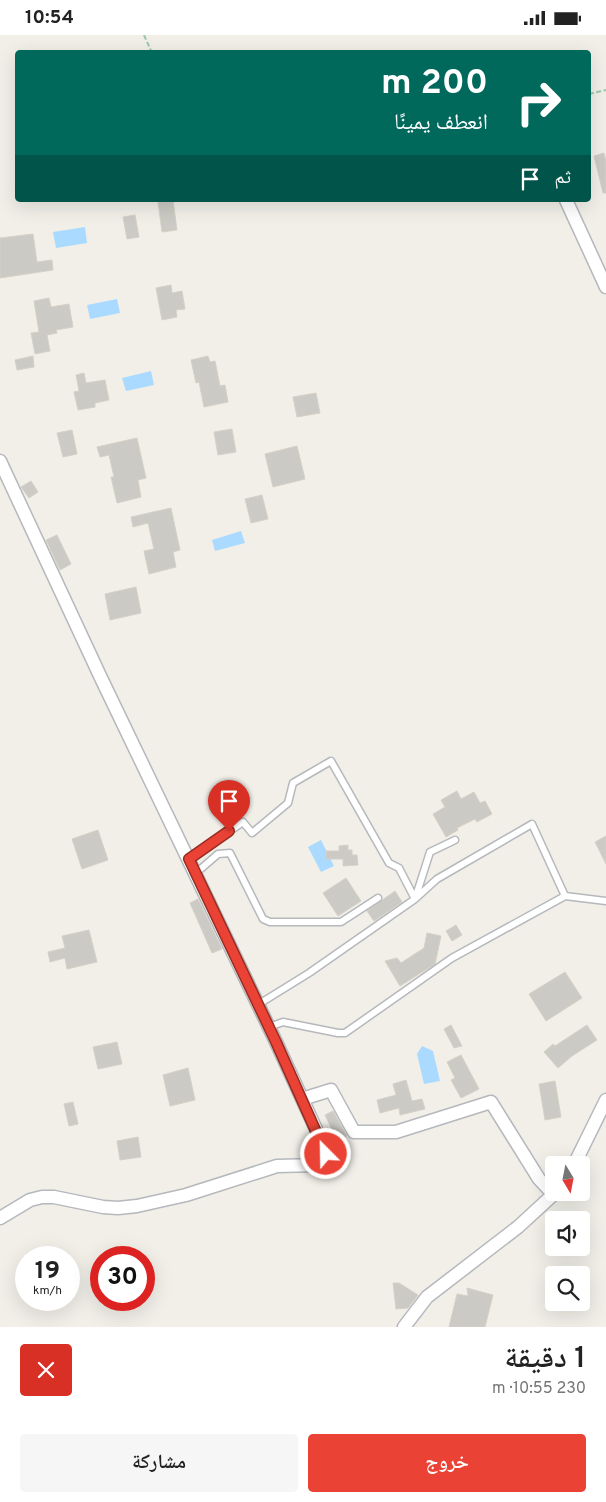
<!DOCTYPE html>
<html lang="ar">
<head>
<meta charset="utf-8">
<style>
  :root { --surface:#fff; --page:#f6f6f6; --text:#222; --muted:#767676; --accent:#ea4335 }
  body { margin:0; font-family:Overpass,"Noto Naskh Arabic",sans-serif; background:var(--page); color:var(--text); direction:rtl; height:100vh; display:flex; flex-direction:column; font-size:19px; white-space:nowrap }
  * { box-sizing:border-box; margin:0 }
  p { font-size:16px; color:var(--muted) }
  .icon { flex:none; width:28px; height:28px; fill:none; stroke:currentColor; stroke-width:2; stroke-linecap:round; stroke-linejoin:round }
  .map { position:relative; height:1292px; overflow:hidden; direction:ltr }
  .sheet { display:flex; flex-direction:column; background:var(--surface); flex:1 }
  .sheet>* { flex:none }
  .top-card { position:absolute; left:15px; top:15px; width:576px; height:152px; border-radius:5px; box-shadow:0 5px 20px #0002; direction:rtl; background:#00695c; color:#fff; overflow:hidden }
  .needle { width:32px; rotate:170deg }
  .tools { position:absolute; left:545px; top:1121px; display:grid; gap:10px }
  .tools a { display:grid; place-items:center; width:45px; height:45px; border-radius:5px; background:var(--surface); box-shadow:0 5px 20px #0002; font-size:25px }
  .speed { position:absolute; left:15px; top:1211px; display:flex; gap:10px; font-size:25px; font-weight:700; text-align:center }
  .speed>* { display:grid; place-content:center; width:65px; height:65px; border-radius:50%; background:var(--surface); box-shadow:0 5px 20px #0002; line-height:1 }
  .speed small { font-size:12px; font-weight:400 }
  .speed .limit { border:8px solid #d22; background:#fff; color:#111 }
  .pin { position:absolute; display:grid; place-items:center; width:42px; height:42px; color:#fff; margin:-51px -21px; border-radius:50% 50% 50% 0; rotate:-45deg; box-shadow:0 0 5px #0007 }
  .pin .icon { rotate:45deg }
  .me { position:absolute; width:55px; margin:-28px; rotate:337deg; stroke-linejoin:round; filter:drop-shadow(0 0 4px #0008) }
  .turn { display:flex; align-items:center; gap:18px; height:105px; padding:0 20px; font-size:22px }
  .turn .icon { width:65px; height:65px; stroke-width:2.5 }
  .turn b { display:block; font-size:35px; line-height:42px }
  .then { display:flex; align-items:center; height:48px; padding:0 20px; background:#0003; gap:10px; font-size:19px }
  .round { display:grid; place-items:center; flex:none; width:52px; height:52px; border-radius:5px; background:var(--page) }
  .headline { display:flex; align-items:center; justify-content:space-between; height:85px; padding:0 20px }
  h1 { font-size:30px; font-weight:600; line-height:38px }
  .cta { display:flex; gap:10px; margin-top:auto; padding:10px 20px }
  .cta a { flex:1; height:58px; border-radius:5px; background:var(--accent); color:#fff; font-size:20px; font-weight:600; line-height:58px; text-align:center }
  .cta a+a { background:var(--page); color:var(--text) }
  .status { display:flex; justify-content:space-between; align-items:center; height:35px; padding:0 25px; background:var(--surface); direction:ltr }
  .status svg { height:14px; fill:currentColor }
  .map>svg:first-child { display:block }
</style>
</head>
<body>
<div class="status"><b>10:54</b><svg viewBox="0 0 49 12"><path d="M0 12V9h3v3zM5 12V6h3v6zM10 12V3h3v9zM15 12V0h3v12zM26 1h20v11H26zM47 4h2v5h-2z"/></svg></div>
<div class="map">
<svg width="606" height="1292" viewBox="0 0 606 1292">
  <rect width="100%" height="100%" fill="#f1efe8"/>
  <path fill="#aadaff" d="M 85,192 L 87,208 L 56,213 L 53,197 Z
    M 117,264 L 120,278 L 90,284 L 87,270 Z
    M 151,336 L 154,350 L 126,356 L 122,343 Z
    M 241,496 L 245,508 L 215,516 L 212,505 Z
    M 321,805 L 334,831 L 321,837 L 308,812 Z
    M 422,1011 L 433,1016 L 440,1046 L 424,1049 L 417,1019 Z"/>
  <path fill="#cccac5" stroke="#d6d1c6" d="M 604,118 L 606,126 L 606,158 L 603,158 L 594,121 Z
    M 173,165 L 177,195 L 162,197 L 158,167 Z
    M 135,180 L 139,202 L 127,204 L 123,182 Z
    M 33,199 L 37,227 L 52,225 L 53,235 L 0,243 L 0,203 Z
    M 171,250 L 172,258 L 182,256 L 185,274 L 176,275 L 177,282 L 162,285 L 156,253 Z
    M 49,263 L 51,272 L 69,269 L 73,292 L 56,295 L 57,298 L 47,300 L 50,316 L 35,319 L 31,298 L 39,297 L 34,266 Z
    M 33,321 L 34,332 L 17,335 L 15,325 Z
    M 208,321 L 210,327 L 215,326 L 220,351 L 225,350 L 228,367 L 204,372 L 199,347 L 196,348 L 191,325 Z
    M 84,338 L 86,348 L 105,345 L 109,365 L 95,368 L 95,372 L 78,375 L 74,357 L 79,356 L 76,340 Z
    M 316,358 L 320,378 L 297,382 L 293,362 Z
    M 232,394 L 236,417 L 218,420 L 214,397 Z
    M 72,395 L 77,419 L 63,422 L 57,398 Z
    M 137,403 L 146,443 L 138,445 L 141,462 L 117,468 L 111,442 L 114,442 L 109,420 L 100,422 L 97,412 Z
    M 297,411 L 305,444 L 273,452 L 265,419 Z
    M 31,446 L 38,457 L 29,463 L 21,452 Z
    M 262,460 L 268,484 L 251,488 L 245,464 Z
    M 171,473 L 180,515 L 173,517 L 176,532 L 149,539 L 144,516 L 154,514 L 148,488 L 133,492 L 131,482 Z
    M 57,500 L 71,529 L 60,535 L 46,505 Z
    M 136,552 L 141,578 L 110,585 L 105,559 Z
    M 457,756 L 461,764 L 474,757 L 480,768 L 485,766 L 492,779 L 477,787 L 475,784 L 457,793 L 458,795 L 446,802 L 433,779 L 445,772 L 441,765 Z
    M 98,795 L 108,825 L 82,834 L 72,804 Z
    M 606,801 L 606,829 L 595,807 Z
    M 348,810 L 348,815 L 352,815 L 352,820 L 357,820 L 358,830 L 343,831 L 343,824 L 326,824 L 326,816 L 339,816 L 339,811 Z
    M 346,843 L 361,866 L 338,881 L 323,858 Z
    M 395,856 L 402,867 L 374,886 L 367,876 Z
    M 198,864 L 222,914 L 212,918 L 190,868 Z
    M 456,890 L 462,900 L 452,906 L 446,896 Z
    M 89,895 L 97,927 L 67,934 L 65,923 L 50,927 L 48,917 L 65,913 L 62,901 Z
    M 427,898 L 441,901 L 435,929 L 400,951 L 385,926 L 397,923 L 401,928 L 424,913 Z
    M 565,937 L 582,963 L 546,986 L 529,959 Z
    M 451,990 L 462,1011 L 454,1013 L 444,994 Z
    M 587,990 L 597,1005 L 572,1021 L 558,1033 L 544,1017 L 553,1009 L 555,1011 Z
    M 117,1007 L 122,1029 L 98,1034 L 93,1012 Z
    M 461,1020 L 479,1054 L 461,1063 L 451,1045 L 455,1043 L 447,1027 Z
    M 188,1033 L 195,1065 L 170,1071 L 163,1040 Z
    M 406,1045 L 412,1066 L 422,1064 L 425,1074 L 400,1080 L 399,1073 L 380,1078 L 377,1065 L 396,1060 L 393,1049 Z
    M 555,1046 L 561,1082 L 545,1085 L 539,1049 Z
    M 73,1067 L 78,1089 L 69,1091 L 64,1069 Z
    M 333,1076 L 347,1101 L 337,1105 L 325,1080 Z
    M 138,1102 L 141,1122 L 120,1125 L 117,1106 Z
    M 393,1248 L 399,1248 L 418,1260 L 408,1273 L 396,1274 Z
    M 467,1253 L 493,1260 L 485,1292 L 449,1292 L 457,1259 L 468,1261 Z"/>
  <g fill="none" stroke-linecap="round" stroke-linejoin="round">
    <g stroke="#b5b8bc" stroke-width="9">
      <path id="service" d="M 189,824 L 243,787 L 252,798 L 288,768 L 293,748 L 331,726 L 389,828 L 399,833 L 415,864 L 437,844 L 532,789 L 565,861 L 452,923 L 345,998 L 338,998 L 283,987 L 269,992
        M 196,838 L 218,819 L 230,818 L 263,884 L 270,887 L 341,887 L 378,863
        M 565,861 L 606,866
        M 259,969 L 309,938 L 415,864 L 430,817 L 455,805"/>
    </g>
    <g stroke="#b5b8bc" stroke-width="15">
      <path id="minor" d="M 566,165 L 606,252
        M 0,426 L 101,643 L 276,1007 L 325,1114 L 327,1123 L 319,1130 L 277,1131 L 186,1160 L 137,1171 L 118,1173 L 103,1172 L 54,1162 L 42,1162 L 30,1165 L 0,1183
        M 302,1064 L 331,1055 L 354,1097 L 396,1097 L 491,1067 L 539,1144 L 553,1159
        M 574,1130 L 606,1065
        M 404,1292 L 427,1262 L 518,1192 L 555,1158"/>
    </g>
    <path stroke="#9cc7a9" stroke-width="2" stroke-dasharray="5 2.5" stroke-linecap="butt" d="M 144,0 L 152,18
      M 589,59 L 606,55"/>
    <use href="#service" stroke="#fff" stroke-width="6"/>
    <use href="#minor" stroke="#fff" stroke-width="12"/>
  </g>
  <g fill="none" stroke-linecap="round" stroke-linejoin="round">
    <g stroke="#982c22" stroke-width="12">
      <path id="route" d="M 229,796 L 189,824 L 276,1007 L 326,1119"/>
    </g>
    <use href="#route" stroke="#ea4335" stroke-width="9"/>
  </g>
</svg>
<div class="tools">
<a><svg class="needle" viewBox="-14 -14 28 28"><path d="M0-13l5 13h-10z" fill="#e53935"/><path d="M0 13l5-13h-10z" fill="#767676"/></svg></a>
<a><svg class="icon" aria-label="sound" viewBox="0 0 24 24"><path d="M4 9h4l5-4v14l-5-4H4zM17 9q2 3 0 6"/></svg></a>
<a><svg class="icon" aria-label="search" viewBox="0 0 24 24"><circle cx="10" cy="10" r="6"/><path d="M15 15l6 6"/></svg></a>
</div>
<div class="speed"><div>19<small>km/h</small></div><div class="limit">30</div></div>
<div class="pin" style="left:229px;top:796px;background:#d93025"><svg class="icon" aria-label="arrive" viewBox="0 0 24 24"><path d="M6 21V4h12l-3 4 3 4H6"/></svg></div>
<svg class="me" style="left:326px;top:1119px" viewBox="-20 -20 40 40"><circle r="17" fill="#ea4335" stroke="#fff" stroke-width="3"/><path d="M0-11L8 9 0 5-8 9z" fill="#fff"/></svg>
<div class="top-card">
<div class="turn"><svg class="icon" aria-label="right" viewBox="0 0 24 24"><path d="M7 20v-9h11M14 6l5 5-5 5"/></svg><div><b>200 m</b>انعطف يمينًا</div></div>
<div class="then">ثم<svg class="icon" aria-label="arrive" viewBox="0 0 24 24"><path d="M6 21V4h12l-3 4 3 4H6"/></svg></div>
</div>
</div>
<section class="sheet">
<div class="headline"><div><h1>1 دقيقة</h1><p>230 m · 10:55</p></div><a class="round" style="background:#d93025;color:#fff"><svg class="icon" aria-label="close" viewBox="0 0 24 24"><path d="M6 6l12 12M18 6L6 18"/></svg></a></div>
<div class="cta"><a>خروج</a><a>مشاركة</a></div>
</section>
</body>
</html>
